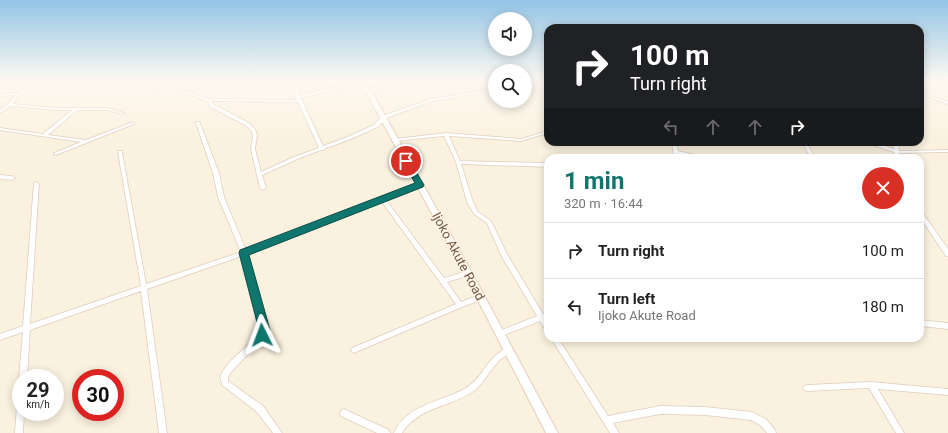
<!DOCTYPE html>
<html lang="en">
<head>
<meta charset="utf-8">
<style>
  :root { --surface:#fff; --page:#f6f6f6; --text:#222; --muted:#767676; --line:#e0e0e0; --accent:#0f766e }
  body { margin:0; font-family:Roboto,sans-serif; background:var(--page); color:var(--text); height:100vh; display:flex; flex-direction:column; font-size:15px; white-space:nowrap }
  * { box-sizing:border-box; margin:0 }
  p { font-size:13px; color:var(--muted) }
  .icon { flex:none; width:22px; height:22px; fill:none; stroke:currentColor; stroke-width:2; stroke-linecap:round; stroke-linejoin:round }
  .map { position:relative; flex:1; overflow:hidden }
  .details { position:absolute; left:544px; top:154px; width:380px; height:188px; display:flex; flex-direction:column; background:var(--surface); border-radius:12px; box-shadow:0 2px 10px #0003 }
  .details>* { flex:none }
  .top-card { position:absolute; left:544px; top:24px; width:380px; height:122px; border-radius:12px; box-shadow:0 2px 10px #0003; background:#202124; color:#fff; overflow:hidden }
  .fabs { position:absolute; left:488px; top:12px; display:grid; gap:8px }
  .fabs a { display:grid; place-items:center; width:44px; height:44px; border-radius:50%; background:var(--surface); box-shadow:0 2px 10px #0003; font-size:20px }
  .speed { position:absolute; left:12px; top:369px; display:flex; gap:8px; font-size:20px; font-weight:700; text-align:center }
  .speed>* { display:grid; place-content:center; width:52px; height:52px; border-radius:50%; background:var(--surface); box-shadow:0 2px 10px #0003; line-height:1 }
  .speed small { font-size:10px; font-weight:400 }
  .speed .limit { border:6px solid #d22; background:#fff; color:#111 }
  .pin { position:absolute; display:grid; place-items:center; width:34px; height:34px; color:#fff; margin:-17px; border:2px solid #fff; border-radius:50%; box-shadow:0 1px 4px #0007 }
  .me { position:absolute; width:44px; margin:-22px; rotate:357deg; stroke-linejoin:round; filter:drop-shadow(0 0 3px #0008) }
  .turn { display:flex; align-items:center; gap:14px; height:84px; padding:0 20px; font-size:18px }
  .turn .icon { width:52px; height:52px; stroke-width:2.5 }
  .turn b { display:block; font-size:28px; line-height:34px }
  .lanes { display:flex; align-items:center; height:38px; padding:0 20px; background:#0003; justify-content:center; gap:20px; direction:ltr }
  .lanes .off { opacity:.35 }
  .round { display:grid; place-items:center; flex:none; width:42px; height:42px; border-radius:21px; background:var(--page) }
  .summary { display:flex; align-items:center; justify-content:space-between; height:68px; padding:0 20px }
  h1 { font-size:24px; font-weight:700; line-height:30px; color:var(--accent) }
  ul { padding:0; list-style:none }
  li { display:flex; align-items:center; gap:12px; height:56px; padding:0 20px; border-top:1px solid var(--line) }
  li div { flex:1 }
  li b { display:block; font-size:15px }
  li em { font-style:normal }
  .map>svg:first-child { display:block }
</style>
</head>
<body>
<div class="map">
<svg width="948" height="433" viewBox="0 0 948 433">
  <rect width="100%" height="100%" fill="#fbf1df"/>
  <g fill="none" stroke-linecap="round" stroke-linejoin="round">
    <g stroke="#dfcdbc" stroke-width="1.5">
      <path id="street" d="M 37,81 L 41,81 L 19,95 L 13,104 L 56,108 L 108,108 L 124,113 L 122,114 L 108,110 L 77,110 L 48,135 L 86,140 L 130,123 L 134,123 L 134,124 L 56,155 L 54,154 L 54,153 L 81,142 L 0,130 L 0,128 L 43,134 L 72,110 L 56,110 L 11,106 L 0,113 L 0,110 L 8,104 L 15,95 L 0,96 L 0,94 L 17,93 Z
        M 86,81 L 98,81 L 141,84 L 177,89 L 210,99 L 297,100 L 291,82 C 276,85 256,89 242,81 L 246,81 L 261,83 L 294,81 L 300,95 L 364,81 L 364,83 L 301,98 L 323,146 L 347,137 L 374,125 L 382,116 L 431,99 L 476,92 L 495,86 L 495,88 L 477,94 L 433,101 L 386,118 L 378,127 L 351,139 L 324,149 L 324,150 L 321,150 L 300,158 L 262,175 L 266,188 L 263,190 L 260,188 L 251,149 L 253,135 L 251,130 L 245,125 L 209,106 L 208,101 L 177,91 L 141,86 L 88,82 ZM 212,101 L 298,102 L 319,148 L 296,156 L 261,172 L 255,149 L 257,135 L 255,129 L 249,123 L 213,104 Z
        M 415,81 L 421,81 L 419,82 L 367,91 L 365,90 L 367,89 Z
        M 525,85 L 548,86 L 548,88 L 525,87 Z
        M 920,92 L 948,102 L 948,104 L 920,94 Z
        M 196,122 L 200,122 L 200,123 L 219,173 L 224,197 L 246,250 L 420,183 L 422,184 L 423,185 L 422,186 L 386,200 L 444,278 L 468,271 L 470,271 L 471,273 L 470,275 L 447,282 L 461,302 L 481,294 L 483,295 L 484,297 L 483,299 L 462,307 L 356,352 L 354,353 L 352,352 L 351,350 L 352,348 L 456,304 L 382,202 L 247,254 L 268,330 L 258,344 L 231,372 L 228,377 L 228,381 L 263,406 L 282,433 L 273,433 L 257,412 L 222,385 L 220,376 C 230,357 250,346 262,330 L 242,256 L 147,289 L 167,433 L 159,433 L 141,291 L 30,330 L 27,378 L 21,378 L 20,380 L 19,378 L 23,332 L 0,340 L 0,334 L 23,326 L 34,183 L 36,182 L 39,184 L 30,324 L 141,286 L 118,152 L 118,151 L 122,151 L 122,152 L 146,284 L 241,252 L 218,197 L 213,173 L 196,123 Z
        M 548,131 L 548,133 L 521,141 L 449,136 L 460,161 L 548,163 L 548,167 L 461,164 L 473,202 L 478,212 L 491,221 L 507,254 L 543,314 L 548,312 L 548,318 L 545,319 L 548,323 L 548,332 L 546,331 L 540,321 L 499,337 L 497,336 L 496,334 L 497,332 L 537,316 L 501,255 L 487,223 L 474,214 L 467,202 L 456,162 L 444,136 L 395,141 L 393,140 L 395,139 L 446,133 L 521,139 Z
        M 672,142 L 676,142 L 678,151 L 705,157 L 705,158 L 696,158 L 678,154 L 678,158 L 674,158 Z
        M 802,142 L 806,142 L 815,158 L 811,158 Z
        M 866,142 L 873,142 L 894,149 L 894,142 L 898,142 L 899,151 L 948,150 L 948,152 L 899,153 L 899,158 L 895,158 L 894,152 L 866,143 Z
        M 0,175 L 12,176 L 15,178 L 12,180 L 0,179 Z
        M 920,211 L 922,212 L 948,249 L 948,256 L 946,256 L 920,217 Z
        M 920,320 L 948,323 L 948,329 L 920,326 Z
        M 551,338 L 558,338 L 608,416 L 660,406 L 705,407 L 752,412 L 766,419 L 775,430 L 776,433 L 767,433 L 760,425 L 751,420 L 705,415 L 660,414 L 613,423 L 619,433 L 610,433 Z
        M 508,348 L 510,349 L 511,351 L 510,353 C 506,356 501,358 498,362 C 489,371 484,383 474,391 C 451,407 418,407 402,433 L 394,433 C 406,404 442,402 466,388 C 484,377 486,357 508,348 Z
        M 871,382 L 948,389 L 948,395 L 878,389 L 904,433 L 896,433 L 869,388 L 807,391 L 804,390 L 803,388 L 804,386 L 807,385 Z
        M 21,400 L 21,412 L 24,412 L 23,433 L 15,433 L 17,404 L 18,401 Z
        M 344,409 L 389,430 L 390,433 L 377,433 L 341,416 L 340,413 L 341,410 Z"/>
    </g>
    <g stroke="#e4ceba" stroke-width="2">
      <path id="secondary" d="M 360,81 L 366,81 L 471,271 L 558,433 L 546,433 L 464,273 Z"/>
    </g>
    <use href="#street" fill="#fff" fill-rule="evenodd"/>
    <use href="#secondary" fill="#fff" fill-rule="evenodd"/>
  </g>
  <linearGradient id="sky" x2="0" y2="1"><stop stop-color="#93c4e6"/><stop offset="0.57" stop-color="#fdf9f1"/><stop offset="1" stop-color="#fdf9f1" stop-opacity="0"/></linearGradient>
  <rect width="948" height="141" fill="url(#sky)"/>
  <path fill="#0f766e" stroke="#0a4d48" d="M 406,159 L 409,160 L 424,185 L 423,187 L 249,255 L 270,330 L 266,339 L 262,340 L 258,339 L 256,335 L 259,330 L 239,253 L 240,250 L 415,183 L 402,161 Z"/>
  <g text-anchor="middle" stroke-width="3" stroke-linejoin="round" paint-order="stroke">
    <g font-size="13" fill="#715748" stroke="#fff5e5">
      <text transform="translate(459 256) rotate(62)" y="5">Ijoko Akute Road</text>
    </g>
  </g>
</svg>
<div class="fabs">
<a><svg class="icon" aria-label="sound" viewBox="0 0 24 24"><path d="M4 9h4l5-4v14l-5-4H4zM17 9q2 3 0 6"/></svg></a>
<a><svg class="icon" aria-label="search" viewBox="0 0 24 24"><circle cx="10" cy="10" r="6"/><path d="M15 15l6 6"/></svg></a>
</div>
<div class="speed"><div>29<small>km/h</small></div><div class="limit">30</div></div>
<div class="pin" style="left:406px;top:161px;background:#d93025"><svg class="icon" aria-label="arrive" viewBox="0 0 24 24"><path d="M6 21V4h12l-3 4 3 4H6"/></svg></div>
<svg class="me" style="left:262px;top:335px" viewBox="-20 -20 40 40"><path d="M0-17L14 15 0 8-14 15z" fill="#0f766e" stroke="#fff" stroke-width="4"/></svg>
<div class="top-card">
<div class="turn"><svg class="icon" aria-label="right" viewBox="0 0 24 24"><path d="M7 20v-9h11M14 6l5 5-5 5"/></svg><div><b>100 m</b>Turn right</div></div>
<div class="lanes"><svg class="icon off" aria-label="left" viewBox="0 0 24 24"><path d="M17 20v-9H6M10 6l-5 5 5 5"/></svg><svg class="icon off" aria-label="ahead" viewBox="0 0 24 24"><path d="M12 20V5M6 11l6-6 6 6"/></svg><svg class="icon off" aria-label="ahead" viewBox="0 0 24 24"><path d="M12 20V5M6 11l6-6 6 6"/></svg><svg class="icon" aria-label="right" viewBox="0 0 24 24"><path d="M7 20v-9h11M14 6l5 5-5 5"/></svg></div>
</div>
<section class="details">
<div class="summary"><div><h1>1 min</h1><p>320 m · 16:44</p></div><a class="round" style="background:#d93025;color:#fff"><svg class="icon" aria-label="close" viewBox="0 0 24 24"><path d="M6 6l12 12M18 6L6 18"/></svg></a></div>
<ul>
<li><svg class="icon" aria-label="right" viewBox="0 0 24 24"><path d="M7 20v-9h11M14 6l5 5-5 5"/></svg><div><b>Turn right</b></div><em>100 m</em></li>
<li><svg class="icon" aria-label="left" viewBox="0 0 24 24"><path d="M17 20v-9H6M10 6l-5 5 5 5"/></svg><div><b>Turn left</b><p>Ijoko Akute Road</p></div><em>180 m</em></li>
</ul>
</section>
</div>
</body>
</html>
